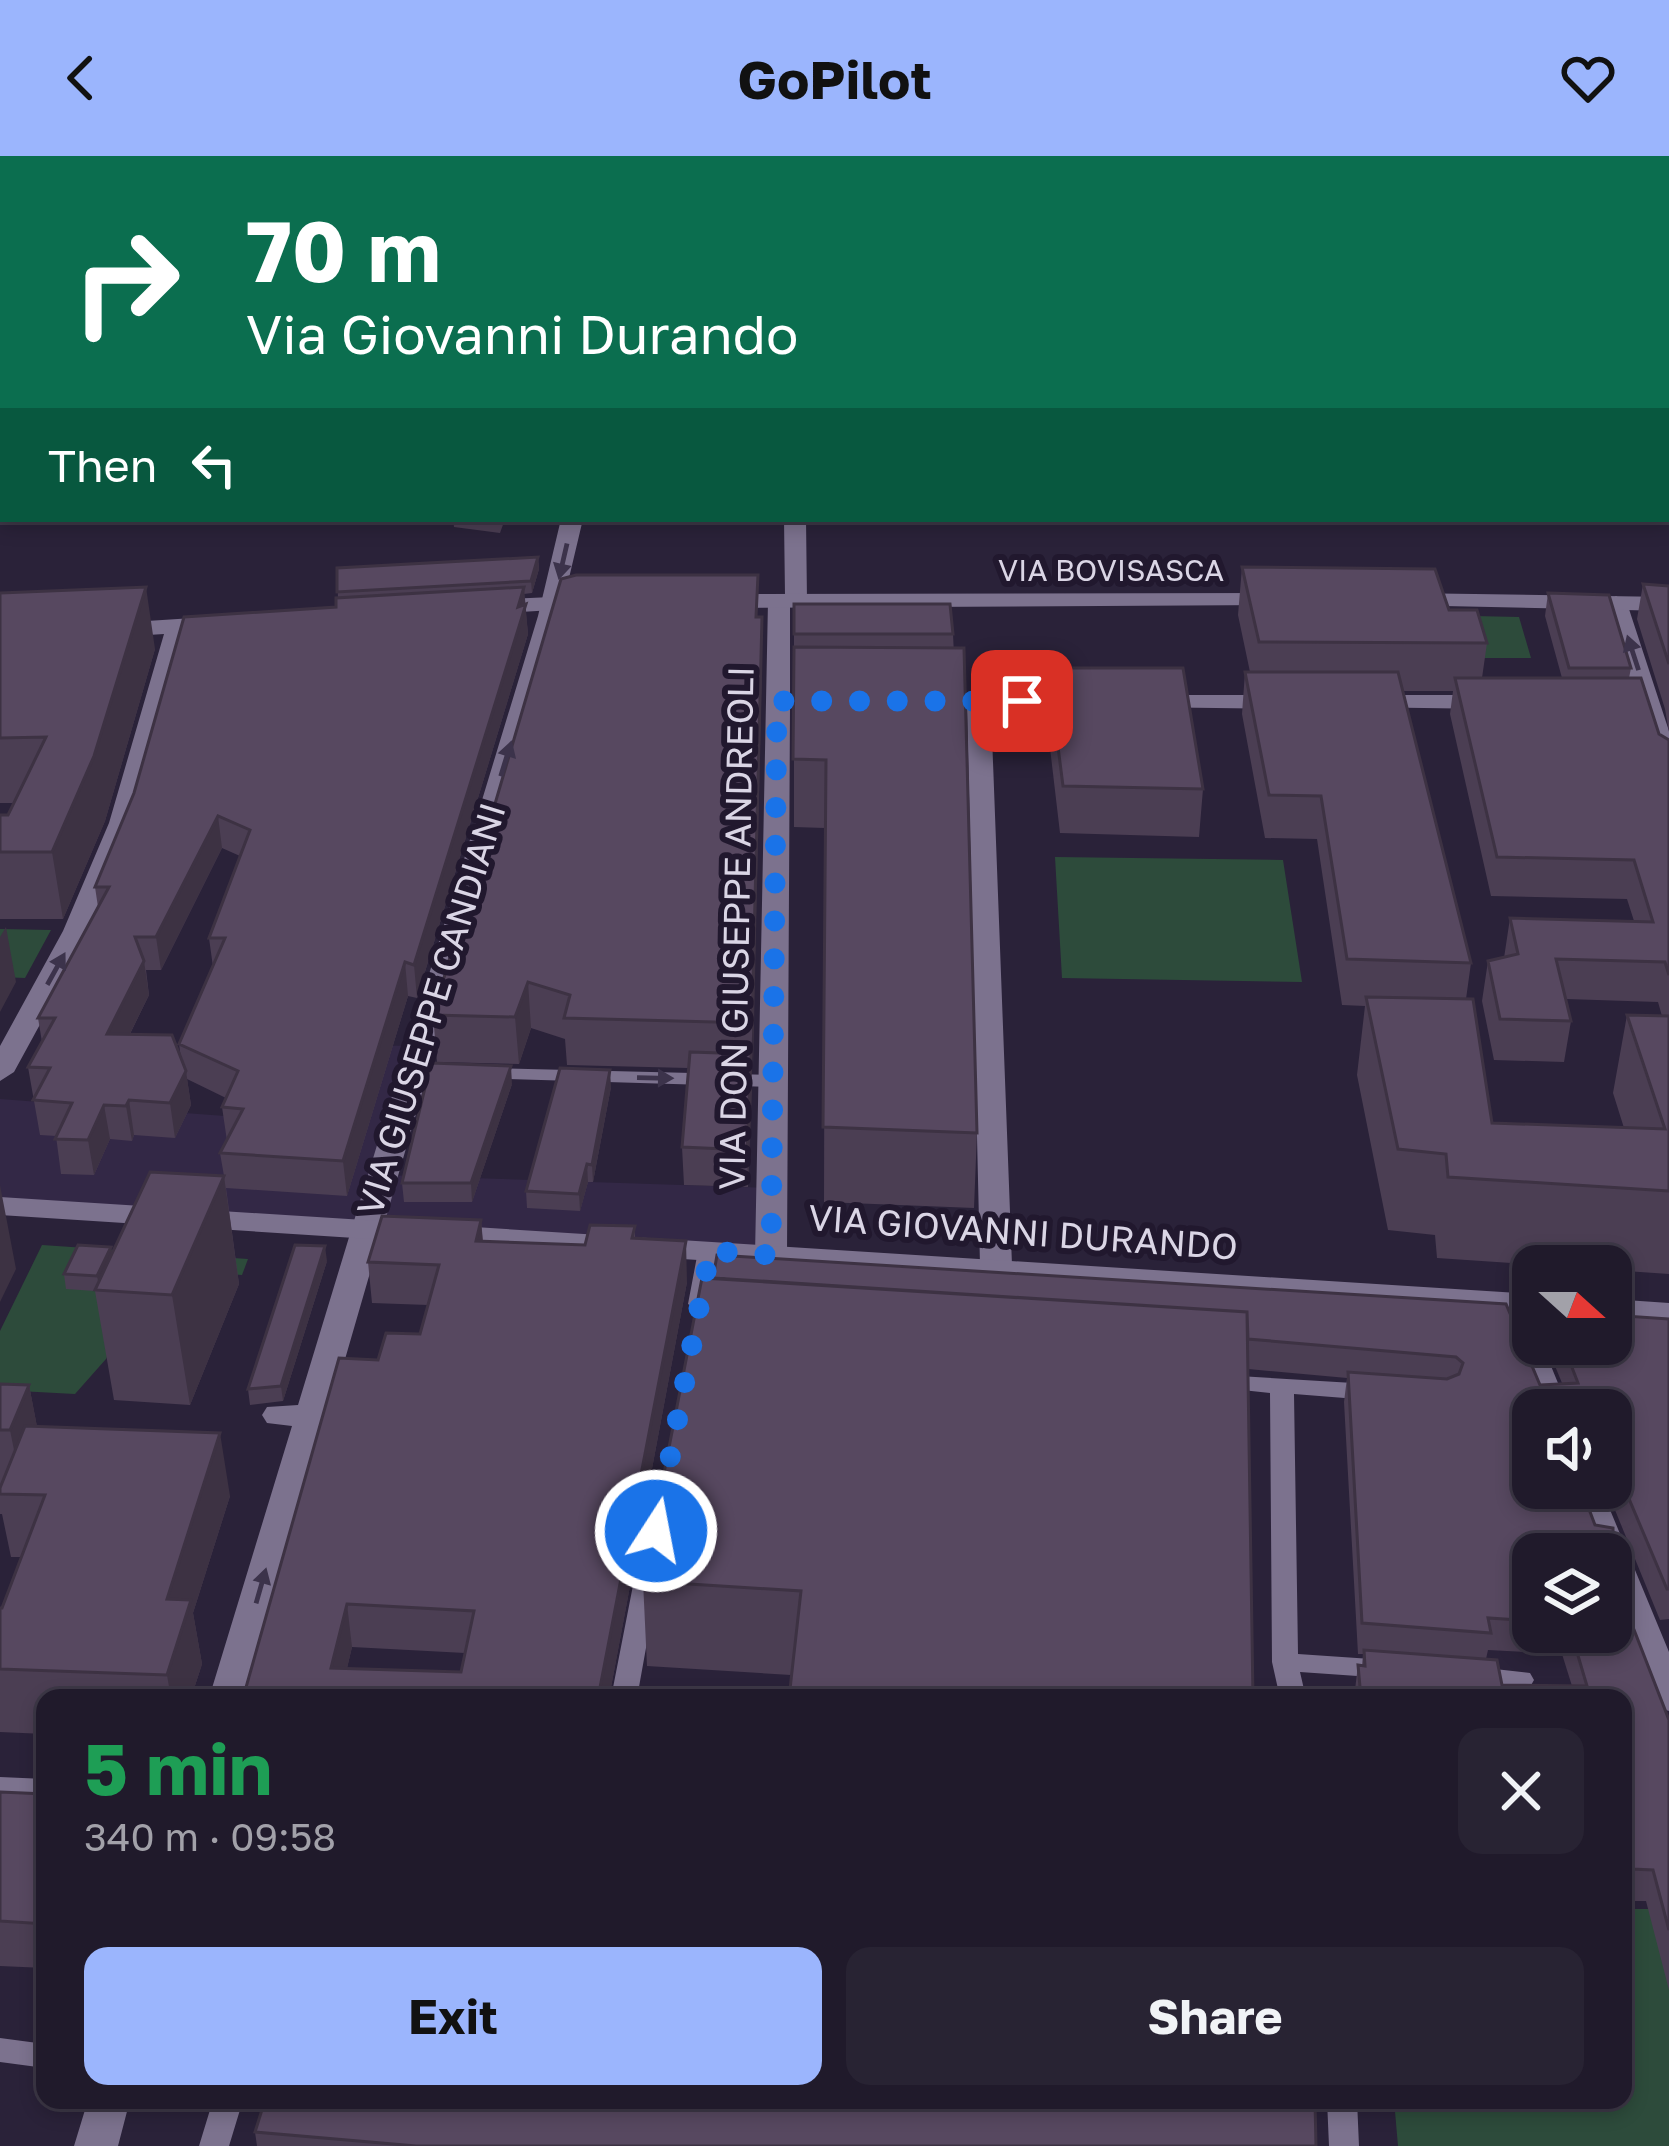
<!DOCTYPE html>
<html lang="en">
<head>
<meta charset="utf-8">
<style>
  :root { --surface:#201a2b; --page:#282333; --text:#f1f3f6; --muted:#a2a1a9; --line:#3d3847; --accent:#9bb5fd }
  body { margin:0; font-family:"Golos Text",sans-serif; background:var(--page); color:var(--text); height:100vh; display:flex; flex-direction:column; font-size:45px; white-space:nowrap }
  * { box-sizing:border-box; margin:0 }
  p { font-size:39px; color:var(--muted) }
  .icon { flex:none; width:66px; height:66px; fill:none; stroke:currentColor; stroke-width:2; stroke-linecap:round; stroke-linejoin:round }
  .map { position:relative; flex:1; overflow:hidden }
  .panel { position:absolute; left:36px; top:1533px; width:1596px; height:420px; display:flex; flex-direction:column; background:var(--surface); border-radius:24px; box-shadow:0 6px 18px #0003,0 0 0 3px var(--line) }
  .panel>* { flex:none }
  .guide { position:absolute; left:0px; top:0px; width:1671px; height:366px; box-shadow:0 6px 18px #0003,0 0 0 3px var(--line); background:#0b6e4f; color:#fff; overflow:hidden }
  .needle { width:78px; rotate:111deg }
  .controls { position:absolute; left:1512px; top:1089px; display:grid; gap:24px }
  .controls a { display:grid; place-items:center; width:120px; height:120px; border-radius:24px; background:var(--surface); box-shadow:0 6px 18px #0003,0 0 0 3px var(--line); font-size:60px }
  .pin { position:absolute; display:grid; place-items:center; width:102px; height:102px; color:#fff; margin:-51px; border-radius:24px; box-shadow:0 6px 18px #0006 }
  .me { position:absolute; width:132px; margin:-66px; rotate:11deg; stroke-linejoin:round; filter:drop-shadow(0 0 9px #0008) }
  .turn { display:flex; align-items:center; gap:42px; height:252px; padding:0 48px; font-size:54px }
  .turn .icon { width:156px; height:156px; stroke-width:2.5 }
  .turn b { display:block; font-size:84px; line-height:102px }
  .then { display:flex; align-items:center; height:114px; padding:0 48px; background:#0003; gap:24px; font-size:45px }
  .round { display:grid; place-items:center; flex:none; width:126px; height:126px; border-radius:24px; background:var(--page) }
  .overview { display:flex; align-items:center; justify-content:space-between; height:204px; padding:0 48px }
  h1 { font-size:72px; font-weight:700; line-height:90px; color:#1e9e55 }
  .cta { display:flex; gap:24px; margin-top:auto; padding:24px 48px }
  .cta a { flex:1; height:138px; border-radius:24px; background:var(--accent); color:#111; font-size:48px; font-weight:700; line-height:138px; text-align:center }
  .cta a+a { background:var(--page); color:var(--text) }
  header { display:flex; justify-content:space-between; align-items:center; height:156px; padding:0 48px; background:var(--accent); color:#111; font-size:54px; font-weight:700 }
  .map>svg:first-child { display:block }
</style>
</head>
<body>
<header><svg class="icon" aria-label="back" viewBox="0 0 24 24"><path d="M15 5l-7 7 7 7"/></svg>GoPilot<svg class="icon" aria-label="heart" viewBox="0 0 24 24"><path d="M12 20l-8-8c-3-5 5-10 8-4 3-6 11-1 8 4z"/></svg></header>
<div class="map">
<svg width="1669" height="1990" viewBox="0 0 1669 1990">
  <rect width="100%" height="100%" fill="#2a2239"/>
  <path fill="#332846" d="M 268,888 L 419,890 L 364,1074 L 0,1049 L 0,943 L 238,961 Z
    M 382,1019 L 771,1032 L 769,1098 L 366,1073 Z"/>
  <path fill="#2d4b3b" d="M 1428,459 L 1519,461 L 1531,502 L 1443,502 Z
    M 1055,701 L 1283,704 L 1302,826 L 1062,822 Z
    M 0,773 L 51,774 L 25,822 L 0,821 Z
    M 42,1089 L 248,1103 L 242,1119 L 145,1112 L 106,1203 L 75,1238 L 0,1234 L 0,1175 Z
    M 1623,1753 L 1650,1753 L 1669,1826 L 1669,1990 L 1398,1990 L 1394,1944 L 1623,1944 Z"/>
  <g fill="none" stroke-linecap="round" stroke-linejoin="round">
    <path fill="#7c728e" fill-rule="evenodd" d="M 805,0 L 817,0 L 816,3 L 804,3 Z
      M 926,0 L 938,0 L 924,3 Z
      M 3,188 L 3,198 L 0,199 L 0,189 Z
      M 484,912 L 776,919 L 786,925 L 776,931 L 477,922 L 474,918 Z
      M 709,1088 L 720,1095 L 710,1148 L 699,1155 L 688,1148 L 698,1095 Z
      M 1222,1219 L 1370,1228 L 1382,1236 L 1370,1244 L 1294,1238 L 1298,1498 L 1386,1504 L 1395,1506 L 1399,1513 L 1395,1520 L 1386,1522 L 1300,1516 L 1306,1542 L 1280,1542 L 1272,1506 L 1270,1237 L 1214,1231 L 1210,1226 Z
      M 648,1405 L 657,1408 L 660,1414 L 637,1542 L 611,1542 L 636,1414 L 639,1408 Z
      M 1477,1511 L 1530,1517 L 1534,1524 L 1530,1531 L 1521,1533 L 1468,1527 L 1464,1520 L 1468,1513 Z
      M 0,1882 L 45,1888 L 45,1912 L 0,1906 Z
      M 213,1944 L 243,1944 L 229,1990 L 199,1990 Z
      M 1327,1944 L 1357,1944 L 1359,1990 L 1329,1990 Z"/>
    <path fill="#7c728e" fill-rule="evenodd" d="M 0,49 L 3,49 L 3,59 L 0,59 Z
      M 1668,145 L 1669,145 L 1669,157 L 1668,157 Z
      M 0,265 L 3,266 L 3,278 L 0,277 Z
      M 561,363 L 583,363 L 560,460 L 247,1542 L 209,1542 L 292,1270 L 267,1267 L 262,1259 L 267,1251 L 298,1249 L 538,460 Z
      M 784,363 L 806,363 L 807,445 L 790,450 L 790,538 L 831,538 L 843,545 L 831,552 L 790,552 L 787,1099 L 771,1109 L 755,1099 L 768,445 L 785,440 Z
      M 1616,440 L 1627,447 L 1669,575 L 1669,621 L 1657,614 L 1605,447 Z
      M 927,538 L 1083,539 L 1095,546 L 1083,553 L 991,553 L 1012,1109 L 996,1119 L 980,1109 L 967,552 L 918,550 L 915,545 Z
      M 1149,539 L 1281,539 L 1293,546 L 1281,553 L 1140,551 L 1137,546 Z
      M 1365,539 L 1491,539 L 1503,546 L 1491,553 L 1356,551 L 1353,546 Z
      M 1510,1137 C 1533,1143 1533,1167 1533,1188 L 1542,1188 L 1569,1254 L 1535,1254 L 1494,1147 Z
      M 1567,1332 L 1601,1332 L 1669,1496 L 1669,1555 L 1656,1551 L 1650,1541 L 1611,1443 L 1611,1398 L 1593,1398 Z
      M 0,1621 L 45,1623 L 45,1651 L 0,1649 Z
      M 88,1944 L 130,1944 L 118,1990 L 74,1990 Z"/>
    <path fill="#7c728e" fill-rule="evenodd" d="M 1279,437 L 1287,439 L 1287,449 L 721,452 L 710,445 L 721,438 Z
      M 1405,437 L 1669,441 L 1669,455 L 1397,449 L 1397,439 Z
      M 595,439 L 606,446 L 603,451 L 487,458 L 476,451 L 487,444 Z
      M 224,460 L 232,462 L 232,472 L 188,476 L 135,667 L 91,775 L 14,916 L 0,925 L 0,890 L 63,775 L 109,667 L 164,478 L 116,481 L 104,474 L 116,467 Z
      M 0,1041 L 1533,1138 L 1533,1158 L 0,1059 Z
      M 1611,1143 L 1669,1147 L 1669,1167 L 1611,1163 Z"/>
  </g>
  <path fill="#4b3e53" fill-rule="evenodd" d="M 79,0 L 351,0 L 351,3 L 79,3 Z
    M 1006,0 L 1128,0 L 1127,3 L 1008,3 Z
    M 1179,0 L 1412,0 L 1411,3 L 1178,3 Z
    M 453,363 L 505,363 L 500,377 L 454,371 Z
    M 538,401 L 539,413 L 532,437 L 524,438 L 528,478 L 417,842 L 408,840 L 347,1040 L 226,1032 L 239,1128 L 190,1249 L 114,1244 L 95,1135 L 66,1133 L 64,1118 L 112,1096 L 224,1020 L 220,997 L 227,985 L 222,951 L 226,942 L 187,923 L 191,949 L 175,982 L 134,979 L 132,985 L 110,983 L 94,1019 L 61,1018 L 56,980 L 40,979 L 28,911 L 42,886 L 38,862 L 98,751 L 95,731 L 336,451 L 338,442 L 337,412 ZM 222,692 L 240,700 L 209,782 L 213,811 L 179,888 L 181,903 L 130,878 L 149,839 L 146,814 L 161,814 Z
    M 1242,411 L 1449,454 L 1487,487 L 1482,522 L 1562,522 L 1545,460 L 1548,437 L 1631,512 L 1629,522 L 1659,578 L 1669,584 L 1669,1118 L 1611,1114 L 1611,1110 L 1558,1110 L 1437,1102 L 1435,1079 L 1388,1074 L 1357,919 L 1365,850 L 1342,849 L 1317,683 L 1265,682 L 1242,558 L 1245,516 L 1250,516 L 1238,459 ZM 1402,535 L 1453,535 L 1450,558 L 1491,740 L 1627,743 L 1634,765 L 1510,762 L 1504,802 L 1488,805 L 1482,845 L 1494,904 L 1564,906 L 1571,865 L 1566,843 L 1658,846 L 1662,860 L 1627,859 L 1613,937 L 1624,972 L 1492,967 L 1466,843 L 1471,807 Z
    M 1643,428 L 1669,430 L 1669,576 L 1665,553 L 1637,463 Z
    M 0,437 L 155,493 L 105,665 L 63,763 L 0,763 L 0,659 L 8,659 L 14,647 L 0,647 Z
    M 794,448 L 953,478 L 977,977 L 974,1052 L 824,1046 L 825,672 L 794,671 Z
    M 758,461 L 762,503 L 748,1031 L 684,1029 L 682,991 L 688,912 L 567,909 L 565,883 L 531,872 L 519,908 L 437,906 L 433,859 Z
    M 1048,512 L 1203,633 L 1199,681 L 1060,677 L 1046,558 Z
    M 512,928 L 472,1046 L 404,1046 L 402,1027 Z
    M 611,931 L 593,1026 L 588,1026 L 580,1055 L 527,1052 L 526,1035 Z
    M 481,1064 L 483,1085 L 585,1089 L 635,1070 L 635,1082 L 687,1126 L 609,1542 L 243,1542 L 378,1204 L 420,1178 L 428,1149 L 372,1147 L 368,1106 ZM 352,1491 L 465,1497 L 461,1516 L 347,1512 Z
    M 327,1105 L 283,1245 L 250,1249 L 248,1233 Z
    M 702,1122 L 1506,1148 L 1540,1229 L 1562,1227 L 1546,1188 L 1611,1188 L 1669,1163 L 1669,1463 L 1660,1464 L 1606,1332 L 1611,1332 L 1611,1254 L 1533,1254 L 1613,1412 L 1619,1435 L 1669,1564 L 1669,1834 L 1646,1745 L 1625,1745 L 1623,1738 L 1623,1542 L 1354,1542 L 1358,1509 L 1362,1510 L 1363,1498 L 1358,1498 L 1344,1246 L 1347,1222 L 1248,1213 L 791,1519 L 647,1510 L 643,1425 ZM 1533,1398 L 1611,1476 L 1533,1476 ZM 1488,1494 L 1562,1498 L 1572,1530 L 1502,1529 L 1486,1503 Z
    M 0,1228 L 29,1229 L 37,1271 L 230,1340 L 193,1457 L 202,1508 L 191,1542 L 45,1542 L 45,1578 L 0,1576 L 0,1452 L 2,1452 L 22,1401 L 11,1401 L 2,1358 L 0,1358 Z
    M 0,1636 L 45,1638 L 45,1812 L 0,1810 Z
    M 255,1976 L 1316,1990 L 257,1990 Z"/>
  <path fill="#3d3243" d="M 312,0 L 351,0 L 351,3 L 312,3 Z
    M 1102,0 L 1128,0 L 1127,3 L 1100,3 Z
    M 538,401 L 539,413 L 532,437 L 531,425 Z
    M 146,431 L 155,493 L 105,665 L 63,763 L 52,696 Z
    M 524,431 L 528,478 L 417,842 L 414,809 Z
    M 762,461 L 762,503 L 753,914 L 752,867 Z
    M 218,660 L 222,692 L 161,814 L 156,781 Z
    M 6,771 L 16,826 L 0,856 L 0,781 Z
    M 144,805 L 149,839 L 113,912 L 107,878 Z
    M 405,806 L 408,840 L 347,1040 L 343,1005 Z
    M 528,826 L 531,872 L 519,908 L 515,861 Z
    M 751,898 L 752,935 L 748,1031 L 747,994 Z
    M 511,910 L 512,928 L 472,1046 L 471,1027 Z
    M 610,914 L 611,931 L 593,1026 L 592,1009 Z
    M 186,915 L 191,949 L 175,982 L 170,947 Z
    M 129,944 L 134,979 L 132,985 L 126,950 Z
    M 104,949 L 110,983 L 94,1019 L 88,984 Z
    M 587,1008 L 588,1026 L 580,1055 L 579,1038 Z
    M 224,1020 L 239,1128 L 190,1249 L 172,1139 Z
    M 0,1029 L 16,1113 L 0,1146 Z
    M 481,1064 L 484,1105 L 476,1085 Z
    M 686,1085 L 687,1126 L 609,1542 L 598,1542 Z
    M 325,1090 L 327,1105 L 283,1245 L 281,1230 Z
    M 111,1091 L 114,1106 L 100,1135 L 97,1120 Z
    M 29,1229 L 45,1312 L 23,1339 L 10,1274 Z
    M 220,1277 L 230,1340 L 193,1457 L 202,1508 L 191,1542 L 171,1542 L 167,1519 L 167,1443 Z
    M 347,1448 L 352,1491 L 340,1542 L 331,1512 Z"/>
  <path fill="#574860" stroke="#3d3243" stroke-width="3" fill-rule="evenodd" d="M 156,0 L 312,0 L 312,3 L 188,3 Z
    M 432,0 L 787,0 L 782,3 L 430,3 Z
    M 1066,0 L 1102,0 L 1100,3 L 1064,3 Z
    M 1179,0 L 1344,0 L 1343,3 L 1178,3 Z
    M 538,401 L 531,425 L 337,436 L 337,412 Z
    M 1242,411 L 1435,413 L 1449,454 L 1477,454 L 1487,487 L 1259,486 Z
    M 576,419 L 758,419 L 756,461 L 762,461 L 752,867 L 564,862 L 570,839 L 528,826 L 515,861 L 433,859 L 561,423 Z
    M 1643,428 L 1669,430 L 1669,508 Z
    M 146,431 L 94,600 L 52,696 L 0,696 L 0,659 L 8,659 L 46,581 L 0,582 L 0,437 Z
    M 524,431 L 518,451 L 526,448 L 414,809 L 405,806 L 343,1005 L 220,997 L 243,953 L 222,951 L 238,915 L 179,888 L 225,782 L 209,782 L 250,674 L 218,660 L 156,781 L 135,781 L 144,805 L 107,878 L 172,879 L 186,915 L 170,947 L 129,944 L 126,950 L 104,949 L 88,984 L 55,983 L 72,947 L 33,944 L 50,912 L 28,911 L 55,862 L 38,862 L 109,731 L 95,731 L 134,637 L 184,461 L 336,451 L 336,442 Z
    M 1548,437 L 1609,439 L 1631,512 L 1569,512 Z
    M 794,448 L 950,448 L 953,478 L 794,478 Z
    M 794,491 L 964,492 L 977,977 L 823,971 L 826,604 L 793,603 Z
    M 1048,512 L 1183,512 L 1203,633 L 1063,630 Z
    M 1245,516 L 1398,516 L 1471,807 L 1347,803 L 1321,640 L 1269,639 Z
    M 1455,522 L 1641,522 L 1659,578 L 1669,584 L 1669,819 L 1665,806 L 1556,803 L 1571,865 L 1500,863 L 1488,805 L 1518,798 L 1510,762 L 1653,766 L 1634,704 L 1497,701 Z
    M 1366,841 L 1473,843 L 1492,967 L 1665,973 L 1627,859 L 1669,860 L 1669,1035 L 1448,1021 L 1446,998 L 1398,993 Z
    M 690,896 L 751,898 L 747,994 L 682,991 Z
    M 431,907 L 511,910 L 471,1027 L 402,1027 Z
    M 560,912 L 610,914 L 592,1009 L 587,1008 L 579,1038 L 526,1035 Z
    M 150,1016 L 224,1020 L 172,1139 L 95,1134 Z
    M 382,1060 L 481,1064 L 476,1085 L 585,1089 L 590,1069 L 635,1070 L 632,1082 L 686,1085 L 598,1542 L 243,1542 L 339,1202 L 378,1204 L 386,1177 L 420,1178 L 439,1109 L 368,1106 ZM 347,1448 L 474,1455 L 461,1516 L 331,1512 Z
    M 78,1089 L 111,1091 L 97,1120 L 64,1118 Z
    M 295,1089 L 325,1090 L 281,1230 L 248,1233 Z
    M 717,1099 L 1506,1148 L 1540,1229 L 1578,1227 L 1563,1188 L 1611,1188 L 1611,1159 L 1669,1163 L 1669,1433 L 1667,1433 L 1611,1300 L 1611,1254 L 1533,1254 L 1533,1332 L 1581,1332 L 1595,1369 L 1613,1372 L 1613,1412 L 1619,1435 L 1669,1564 L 1669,1774 L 1653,1714 L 1632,1713 L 1623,1677 L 1623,1542 L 1361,1542 L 1358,1509 L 1365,1510 L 1364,1494 L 1497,1504 L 1502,1529 L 1587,1530 L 1571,1476 L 1611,1476 L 1611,1398 L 1533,1398 L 1533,1465 L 1488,1462 L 1491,1477 L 1362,1467 L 1348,1216 L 1447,1223 L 1459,1218 L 1463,1207 L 1456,1201 L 1248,1183 L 1247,1156 L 713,1122 Z
    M 702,1122 L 1247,1156 L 1253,1542 L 789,1542 L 801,1435 L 643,1425 Z
    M 0,1228 L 29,1229 L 10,1274 L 0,1274 Z
    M 25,1270 L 220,1277 L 167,1443 L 191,1444 L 167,1519 L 0,1513 L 0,1452 L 2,1452 L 45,1339 L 0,1338 L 0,1332 Z
    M 0,1636 L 45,1638 L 45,1768 L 0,1765 Z
    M 265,1944 L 1315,1944 L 1316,1990 L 416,1990 L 255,1976 Z"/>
  <defs><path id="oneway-solid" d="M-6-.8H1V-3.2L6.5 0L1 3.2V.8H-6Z" transform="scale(3)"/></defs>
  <g fill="#3c334b">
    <use href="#oneway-solid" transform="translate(563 405) rotate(103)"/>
    <use href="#oneway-solid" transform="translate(1633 497) rotate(-108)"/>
    <use href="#oneway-solid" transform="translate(506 603) rotate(-73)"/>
    <use href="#oneway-solid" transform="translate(56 813) rotate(-61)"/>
    <use href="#oneway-solid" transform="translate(655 922) rotate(1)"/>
    <use href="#oneway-solid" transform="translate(261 1430) rotate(-74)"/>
  </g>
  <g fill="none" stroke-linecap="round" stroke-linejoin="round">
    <path stroke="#1a73e8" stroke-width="21" stroke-dasharray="0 37.8" d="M 656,1375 L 710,1095 L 771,1099 L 777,545 L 1022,545"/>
  </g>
  <g text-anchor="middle" stroke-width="12" stroke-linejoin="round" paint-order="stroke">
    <g font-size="30" fill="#dad5e5" stroke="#21182e">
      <text x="1111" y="425">VIA BOVISASCA</text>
    </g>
    <g font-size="36" fill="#dad5e5" stroke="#21182e">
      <text transform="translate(736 772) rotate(-89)" y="13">VIA DON GIUSEPPE ANDREOLI</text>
      <text transform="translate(431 853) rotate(-73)" y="13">VIA GIUSEPPE CANDIANI</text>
      <text transform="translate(1023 1076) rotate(4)" y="13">VIA GIOVANNI DURANDO</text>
    </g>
  </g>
</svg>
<div class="controls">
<a><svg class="needle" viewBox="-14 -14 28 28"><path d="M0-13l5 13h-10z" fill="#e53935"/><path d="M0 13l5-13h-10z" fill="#a2a1a9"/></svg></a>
<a><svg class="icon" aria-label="sound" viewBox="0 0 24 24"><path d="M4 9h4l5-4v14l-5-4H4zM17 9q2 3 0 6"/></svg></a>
<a><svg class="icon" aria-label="layers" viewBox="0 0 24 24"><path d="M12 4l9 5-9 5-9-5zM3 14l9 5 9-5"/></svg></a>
</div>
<div class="pin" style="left:1022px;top:545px;background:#d93025"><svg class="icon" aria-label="arrive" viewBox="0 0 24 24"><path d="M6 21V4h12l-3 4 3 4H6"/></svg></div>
<svg class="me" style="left:656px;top:1375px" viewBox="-20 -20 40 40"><circle r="17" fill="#1a73e8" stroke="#fff" stroke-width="3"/><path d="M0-11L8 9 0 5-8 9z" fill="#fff"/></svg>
<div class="guide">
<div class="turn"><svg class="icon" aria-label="right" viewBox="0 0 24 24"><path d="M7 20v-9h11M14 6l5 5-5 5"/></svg><div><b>70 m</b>Via Giovanni Durando</div></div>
<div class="then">Then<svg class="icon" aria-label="left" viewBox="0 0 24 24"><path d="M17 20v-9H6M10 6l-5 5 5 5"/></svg></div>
</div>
<section class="panel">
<div class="overview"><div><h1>5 min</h1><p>340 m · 09:58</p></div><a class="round"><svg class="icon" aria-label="close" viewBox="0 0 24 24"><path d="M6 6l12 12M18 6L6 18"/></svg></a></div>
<div class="cta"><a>Exit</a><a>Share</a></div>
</section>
</div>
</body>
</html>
